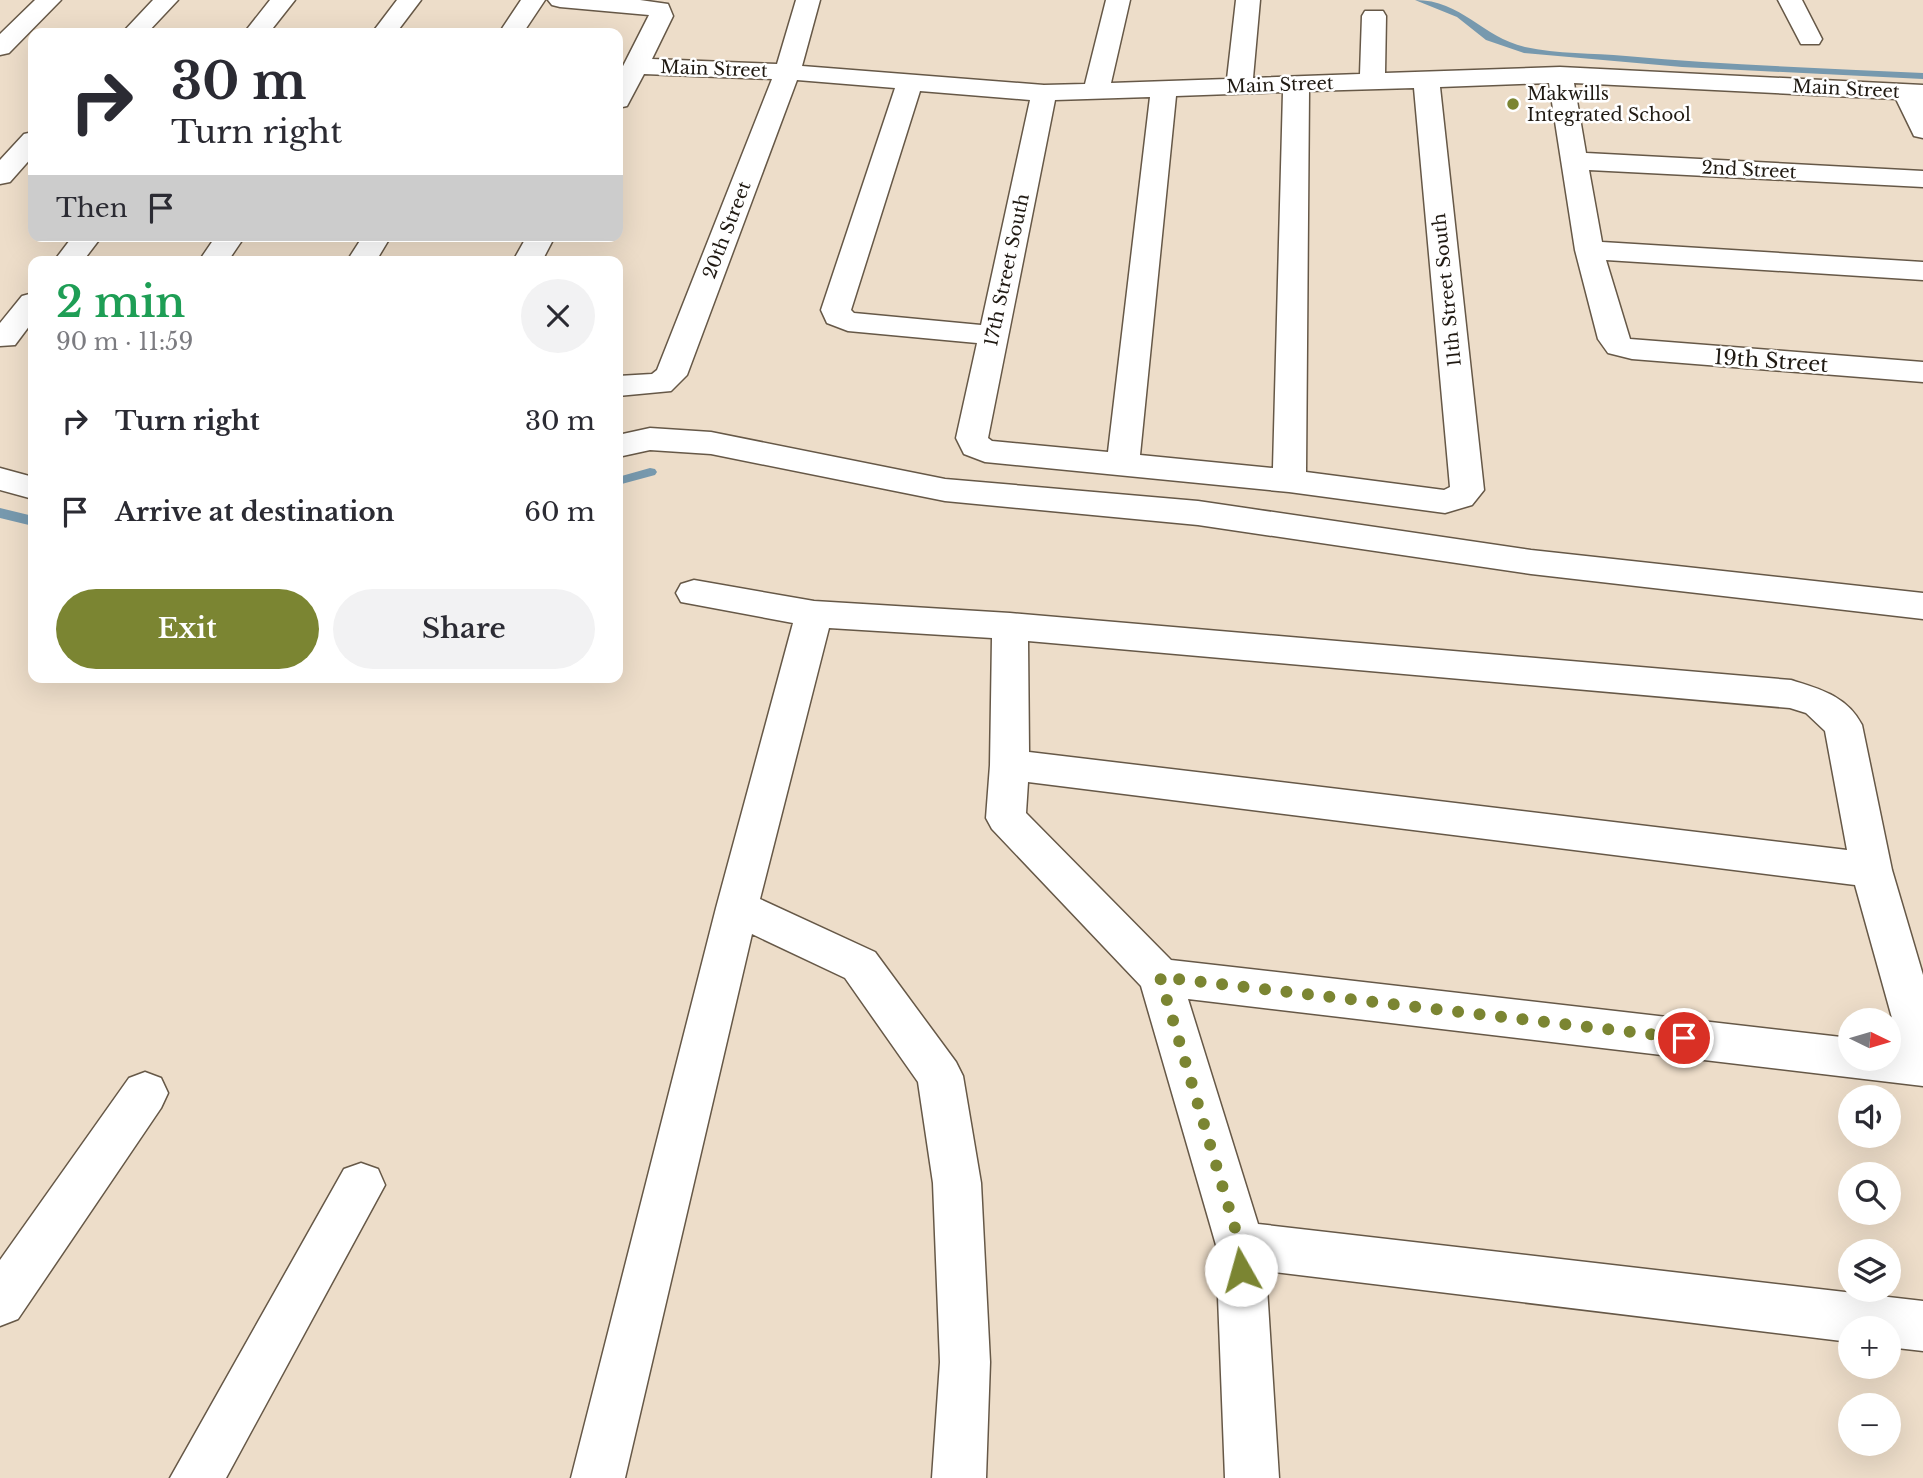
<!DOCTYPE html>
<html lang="en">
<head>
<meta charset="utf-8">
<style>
  :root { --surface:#fff; --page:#f2f2f3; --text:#2b2b33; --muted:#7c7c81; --accent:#7b8532 }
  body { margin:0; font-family:"Libre Baskerville",serif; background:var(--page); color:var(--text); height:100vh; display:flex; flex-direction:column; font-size:26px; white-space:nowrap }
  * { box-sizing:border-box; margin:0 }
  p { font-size:23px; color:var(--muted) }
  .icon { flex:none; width:38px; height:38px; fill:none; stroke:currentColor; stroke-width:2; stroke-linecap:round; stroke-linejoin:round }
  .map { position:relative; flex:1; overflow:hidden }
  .drawer { position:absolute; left:28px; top:256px; width:595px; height:427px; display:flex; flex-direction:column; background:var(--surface); border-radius:14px; box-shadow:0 7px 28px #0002 }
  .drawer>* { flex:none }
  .guide { position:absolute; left:28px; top:28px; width:595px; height:214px; border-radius:14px; box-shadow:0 7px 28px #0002; background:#fff; color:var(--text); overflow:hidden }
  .needle { width:46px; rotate:95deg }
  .buttons { position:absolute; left:1838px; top:1008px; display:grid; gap:14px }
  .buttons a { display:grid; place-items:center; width:63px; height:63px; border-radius:50%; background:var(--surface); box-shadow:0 7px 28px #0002; font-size:35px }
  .pin { position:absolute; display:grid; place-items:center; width:60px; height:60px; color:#fff; margin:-30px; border:4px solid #fff; border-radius:50%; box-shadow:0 2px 7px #0007 }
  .me { position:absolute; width:77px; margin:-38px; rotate:353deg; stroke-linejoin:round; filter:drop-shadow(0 0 5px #0008) }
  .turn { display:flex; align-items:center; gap:24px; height:147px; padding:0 28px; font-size:32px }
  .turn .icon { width:91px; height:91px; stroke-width:2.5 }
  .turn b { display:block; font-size:49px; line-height:60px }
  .then { display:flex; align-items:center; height:66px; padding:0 28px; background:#0003; gap:14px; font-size:26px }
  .round { display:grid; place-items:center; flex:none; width:74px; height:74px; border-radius:37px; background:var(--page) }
  .headline { display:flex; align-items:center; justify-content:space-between; height:119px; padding:0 28px }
  h1 { font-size:42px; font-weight:600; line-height:52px; color:#1e9e55 }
  .cta { display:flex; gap:14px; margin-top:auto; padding:14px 28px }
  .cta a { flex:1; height:80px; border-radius:42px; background:var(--accent); color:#fff; font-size:28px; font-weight:600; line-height:80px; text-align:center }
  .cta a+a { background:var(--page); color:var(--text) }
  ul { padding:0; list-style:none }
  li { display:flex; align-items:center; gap:21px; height:91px; padding:0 28px }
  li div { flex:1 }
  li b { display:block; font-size:26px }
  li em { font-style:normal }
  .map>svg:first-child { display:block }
</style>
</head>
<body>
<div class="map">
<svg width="1923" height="1478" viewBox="0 0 1923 1478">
  <rect width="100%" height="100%" fill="#edddc9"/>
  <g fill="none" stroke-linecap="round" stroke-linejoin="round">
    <path fill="#7799ae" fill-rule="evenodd" d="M 1415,0 C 1462,0 1482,37 1525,47 C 1557,54 1593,53 1626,56 C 1725,65 1824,68 1923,73 L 1923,79 L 1682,67 L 1524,53 L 1486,40 L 1457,17 Z
      M 650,468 L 655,469 L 657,472 L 655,475 L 618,485 L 618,477 Z
      M 0,508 L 33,516 L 33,526 L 0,518 Z"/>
    <g stroke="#665847" stroke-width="3">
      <path id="minor" d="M 35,0 L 61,0 L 9,53 L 0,55 L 0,34 Z
        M 153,0 L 178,0 L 147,33 L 122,33 Z
        M 270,0 L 295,0 L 269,33 L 244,33 Z
        M 397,0 L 421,0 L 396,33 L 372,33 Z
        M 521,0 L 545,0 L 523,33 L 499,33 Z
        M 548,0 L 640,0 L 668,4 L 673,16 L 652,59 L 777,64 L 796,0 L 820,0 L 802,66 L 1044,85 L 1085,84 L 1106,0 L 1130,0 L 1111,83 L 1227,79 L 1236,0 L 1260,0 L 1253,78 L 1360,74 L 1362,16 L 1365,11 L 1383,11 L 1386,16 L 1385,73 L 1560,67 L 1923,85 L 1923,138 L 1914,136 L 1896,99 L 1574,83 L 1586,153 L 1923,171 L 1923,187 L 1589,170 L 1602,242 L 1923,262 L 1923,280 L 1606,260 L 1630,339 L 1923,362 L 1923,382 L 1632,359 L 1608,353 L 1598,339 L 1575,250 L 1549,83 L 1440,87 L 1484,490 L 1472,505 L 1445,513 L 1289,492 L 985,462 L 964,454 L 956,438 L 977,343 L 848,331 L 827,323 L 821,310 L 895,88 L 797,80 L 687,375 L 671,391 L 618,396 L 618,376 L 652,374 L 657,370 L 772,79 L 644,74 L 627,106 L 618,108 L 618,76 L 649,15 L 560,7 L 552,5 ZM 1414,88 L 1450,487 L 1444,490 L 1306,472 L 1309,91 ZM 920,91 L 1030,100 L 981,325 L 854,313 L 851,310 ZM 1283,92 L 1273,468 L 1140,455 L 1176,96 ZM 1150,97 L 1108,452 L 992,441 L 988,438 L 1055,100 Z
        M 1778,0 L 1802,0 L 1822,39 L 1819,44 L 1801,44 Z
        M 33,132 L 33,156 L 10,182 L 0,184 L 0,160 L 24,134 Z
        M 73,236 L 102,236 L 83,261 L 54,261 Z
        M 216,236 L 245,236 L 228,261 L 199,261 Z
        M 363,236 L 391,236 L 376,261 L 347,261 Z
        M 527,236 L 555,236 L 542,261 L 513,261 Z
        M 33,293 L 33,321 L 15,345 L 0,346 L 0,323 L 22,296 Z
        M 650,428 L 711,432 L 945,479 L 1198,501 L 1531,550 L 1923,593 L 1923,619 L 1531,574 L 1198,525 L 945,501 L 711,454 L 650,450 L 618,457 L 618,435 Z
        M 0,468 L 33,477 L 33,499 L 0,490 Z
        M 694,580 L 814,601 L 1010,613 L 1791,680 C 1820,689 1847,696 1862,725 L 1892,870 L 1923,975 L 1923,1086 L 1188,999 L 1258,1224 L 1923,1301 L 1923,1351 L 1888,1347 L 1888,1328 L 1850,1328 L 1850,1342 L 1266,1271 L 1279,1478 L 1225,1478 L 1216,1245 L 1141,986 L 992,829 L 986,818 L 990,765 L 992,638 L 829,628 L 760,899 L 875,952 L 956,1062 L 963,1076 L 981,1183 L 990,1362 L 986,1478 L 932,1478 L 940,1362 L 933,1183 L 918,1082 L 845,978 L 752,934 L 625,1478 L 571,1478 L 716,908 L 793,623 L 681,602 L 676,593 L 681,584 ZM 1028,641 L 1790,708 L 1806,713 L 1825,731 L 1847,850 L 1029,752 ZM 1028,782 L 1855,885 L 1899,1043 L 1888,1042 L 1888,1059 L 1850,1059 L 1850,1038 L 1171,960 L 1026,813 Z
        M 145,1072 L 161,1078 L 168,1093 L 161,1108 L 18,1319 L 0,1326 L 0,1260 L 129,1078 Z
        M 361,1163 L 378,1169 L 385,1185 L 226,1478 L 170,1478 L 344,1169 Z"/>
    </g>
    <use href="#minor" fill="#fff" fill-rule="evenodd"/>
  </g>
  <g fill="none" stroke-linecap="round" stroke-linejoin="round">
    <path stroke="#7b8532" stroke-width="12" stroke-dasharray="0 21.6" d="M 1241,1270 L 1240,1245 L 1160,977 L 1684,1038"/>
  </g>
  <circle fill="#7b8532" stroke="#fff" stroke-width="2.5" cx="1513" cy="104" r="7"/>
  <g text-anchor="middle" stroke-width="5" stroke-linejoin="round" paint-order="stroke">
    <g font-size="18" fill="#201a13" stroke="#fff">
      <text transform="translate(714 69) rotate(2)" y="6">Main Street</text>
      <text transform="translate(1280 85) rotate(-2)" y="6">Main Street</text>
      <text transform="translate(1846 89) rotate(3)" y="6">Main Street</text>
      <text transform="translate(1749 170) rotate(3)" y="6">2nd Street</text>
      <text transform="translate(727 230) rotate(-69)" y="6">20th Street</text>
      <text transform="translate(1007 270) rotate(-78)" y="6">17th Street South</text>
      <text transform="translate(1447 290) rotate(-96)" y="6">11th Street South</text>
    </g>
    <g font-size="18" fill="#201a13" stroke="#fff" text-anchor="start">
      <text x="1527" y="100">Makwills<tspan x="1527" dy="21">Integrated School</tspan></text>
    </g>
    <g font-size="21" fill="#201a13" stroke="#fff">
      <text transform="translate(1771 361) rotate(4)" y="7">19th Street</text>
    </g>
  </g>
</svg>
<div class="buttons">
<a><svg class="needle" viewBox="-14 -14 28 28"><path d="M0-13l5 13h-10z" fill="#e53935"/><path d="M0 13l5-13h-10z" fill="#7c7c81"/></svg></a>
<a><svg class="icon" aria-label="sound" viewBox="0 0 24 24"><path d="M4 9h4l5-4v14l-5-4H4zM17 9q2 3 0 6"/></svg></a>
<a><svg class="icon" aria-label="search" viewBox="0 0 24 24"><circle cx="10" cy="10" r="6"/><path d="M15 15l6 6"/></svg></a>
<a><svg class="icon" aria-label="layers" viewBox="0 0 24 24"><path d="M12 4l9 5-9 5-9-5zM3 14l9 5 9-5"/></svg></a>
<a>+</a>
<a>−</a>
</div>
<div class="pin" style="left:1684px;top:1038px;background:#d93025"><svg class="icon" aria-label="arrive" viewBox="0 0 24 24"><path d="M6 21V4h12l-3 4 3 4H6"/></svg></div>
<svg class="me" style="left:1241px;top:1270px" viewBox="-20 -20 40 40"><circle r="19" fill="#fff"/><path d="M0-13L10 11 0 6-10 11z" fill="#7b8532"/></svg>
<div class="guide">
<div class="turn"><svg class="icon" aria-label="right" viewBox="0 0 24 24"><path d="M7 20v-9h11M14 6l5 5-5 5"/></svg><div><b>30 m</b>Turn right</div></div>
<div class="then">Then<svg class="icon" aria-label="arrive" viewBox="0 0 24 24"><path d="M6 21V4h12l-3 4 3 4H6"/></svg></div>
</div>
<section class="drawer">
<div class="headline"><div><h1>2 min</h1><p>90 m · 11:59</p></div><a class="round"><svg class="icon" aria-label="close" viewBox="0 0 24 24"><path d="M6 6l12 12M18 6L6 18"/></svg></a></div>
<ul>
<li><svg class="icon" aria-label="right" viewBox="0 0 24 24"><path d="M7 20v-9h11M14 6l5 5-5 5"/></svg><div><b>Turn right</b></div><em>30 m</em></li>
<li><svg class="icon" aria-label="arrive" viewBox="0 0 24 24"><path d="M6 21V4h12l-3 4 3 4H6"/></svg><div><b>Arrive at destination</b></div><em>60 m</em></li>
</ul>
<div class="cta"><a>Exit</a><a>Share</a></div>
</section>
</div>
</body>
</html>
